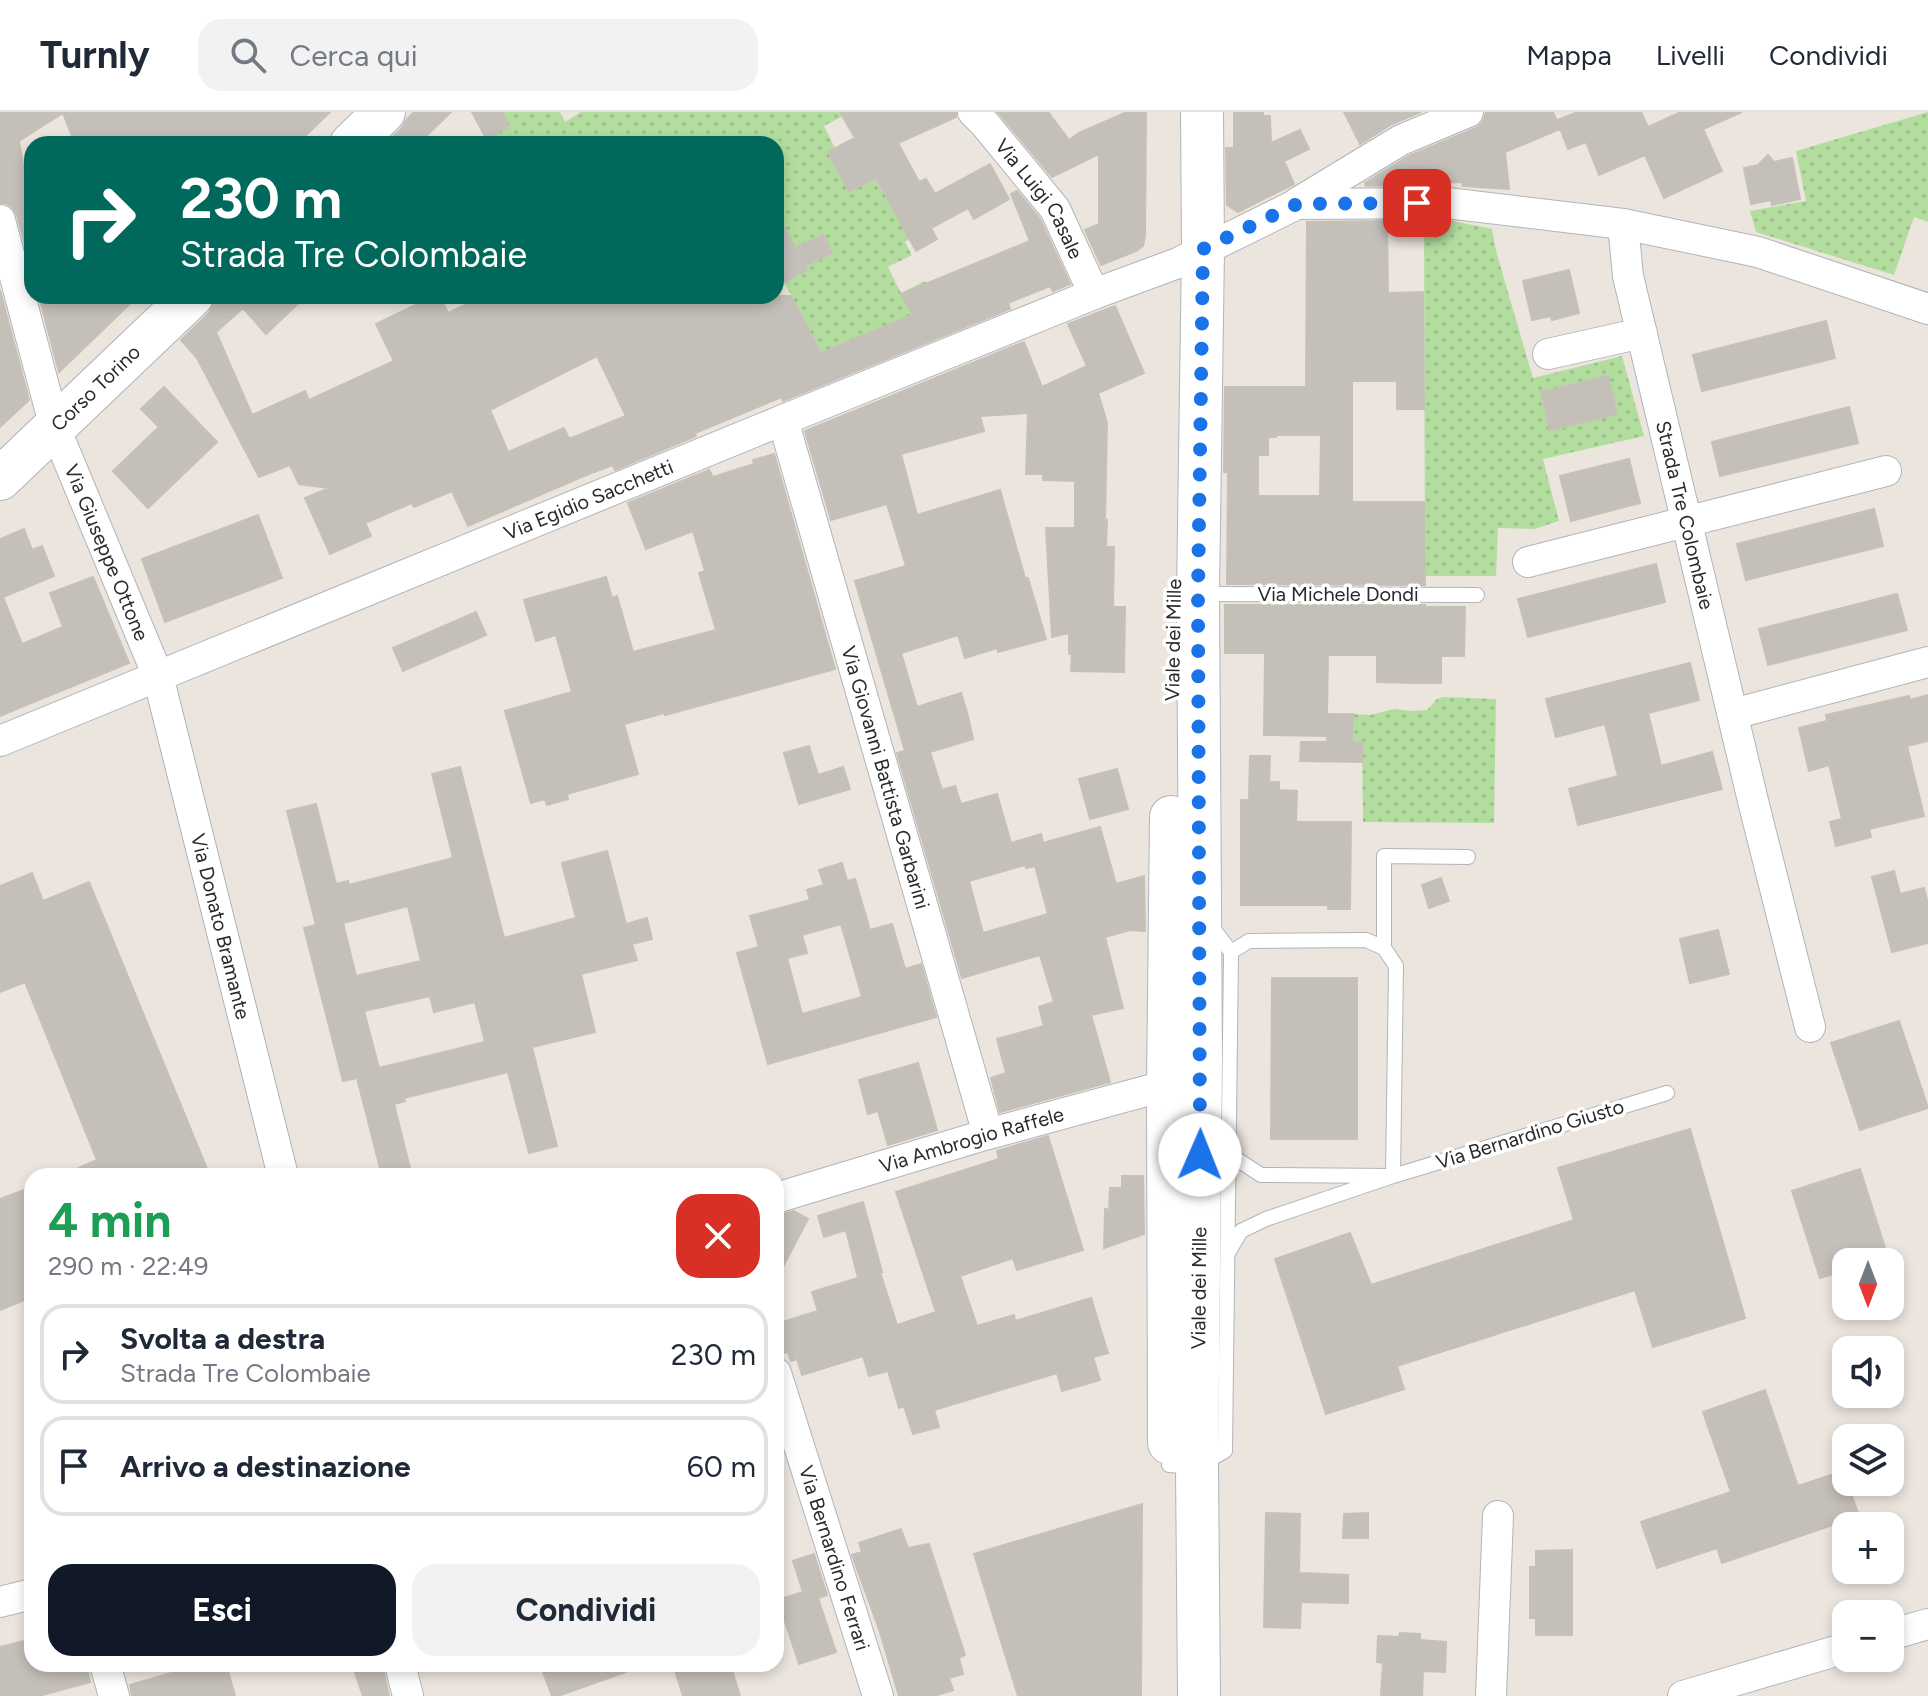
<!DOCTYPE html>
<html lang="it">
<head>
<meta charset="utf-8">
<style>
  :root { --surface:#fff; --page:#f2f2f3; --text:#1f2937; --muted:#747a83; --line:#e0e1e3; --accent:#111827 }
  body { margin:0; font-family:Figtree,sans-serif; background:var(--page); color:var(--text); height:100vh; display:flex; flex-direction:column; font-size:30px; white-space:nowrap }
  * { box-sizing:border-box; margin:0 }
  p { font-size:26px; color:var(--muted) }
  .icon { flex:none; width:44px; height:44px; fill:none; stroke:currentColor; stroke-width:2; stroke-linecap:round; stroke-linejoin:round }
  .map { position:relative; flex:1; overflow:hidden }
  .side { position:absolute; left:24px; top:1056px; width:760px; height:504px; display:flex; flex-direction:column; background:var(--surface); border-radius:24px; box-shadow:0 4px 12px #0003 }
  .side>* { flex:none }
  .hud { position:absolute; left:24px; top:24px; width:760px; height:168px; border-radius:24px; box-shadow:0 4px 12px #0003; background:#00695c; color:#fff; overflow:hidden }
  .needle { width:52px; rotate:180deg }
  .tools { position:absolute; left:1832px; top:1136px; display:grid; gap:16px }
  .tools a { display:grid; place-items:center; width:72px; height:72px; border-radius:16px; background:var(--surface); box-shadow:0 4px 12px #0003; font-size:40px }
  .pin { position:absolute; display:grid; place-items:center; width:68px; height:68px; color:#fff; margin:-34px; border-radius:16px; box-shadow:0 4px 12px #0006 }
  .me { position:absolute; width:88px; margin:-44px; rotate:1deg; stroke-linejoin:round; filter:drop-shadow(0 0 6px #0008) }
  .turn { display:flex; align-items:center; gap:28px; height:168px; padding:0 24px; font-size:36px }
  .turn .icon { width:104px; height:104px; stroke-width:2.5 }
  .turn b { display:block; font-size:56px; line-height:68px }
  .round { display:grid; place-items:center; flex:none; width:84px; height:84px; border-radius:24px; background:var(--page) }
  .head { display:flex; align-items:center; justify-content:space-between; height:136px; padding:0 24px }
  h1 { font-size:48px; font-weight:700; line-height:60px; color:#1e9e55 }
  .primary-button { display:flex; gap:16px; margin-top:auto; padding:16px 24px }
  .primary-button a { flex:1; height:92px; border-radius:24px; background:var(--accent); color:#fff; font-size:32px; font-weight:700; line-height:92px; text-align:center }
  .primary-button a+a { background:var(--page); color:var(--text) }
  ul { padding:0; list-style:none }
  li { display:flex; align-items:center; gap:24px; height:100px; margin:0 16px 12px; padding:0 8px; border:4px solid var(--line); border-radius:24px }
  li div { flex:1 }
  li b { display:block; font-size:30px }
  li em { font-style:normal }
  header { display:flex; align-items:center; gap:48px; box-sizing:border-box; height:112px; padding:0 40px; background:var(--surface); border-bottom:2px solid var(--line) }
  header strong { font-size:38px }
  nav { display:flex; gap:44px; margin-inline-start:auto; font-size:28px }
  .search { width:560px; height:72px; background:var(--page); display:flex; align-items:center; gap:20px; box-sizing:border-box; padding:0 28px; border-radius:24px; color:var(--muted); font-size:30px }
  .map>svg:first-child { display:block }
</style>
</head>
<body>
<header>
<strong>Turnly</strong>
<div class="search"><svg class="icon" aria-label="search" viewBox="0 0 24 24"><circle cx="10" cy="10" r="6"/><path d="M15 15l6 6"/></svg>Cerca qui</div>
<nav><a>Mappa</a><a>Livelli</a><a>Condividi</a></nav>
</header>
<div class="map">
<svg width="1928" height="1584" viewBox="0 0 1928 1584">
  <defs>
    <pattern id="grass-dots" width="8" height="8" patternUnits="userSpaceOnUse" patternTransform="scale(2)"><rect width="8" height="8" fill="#b3dd9f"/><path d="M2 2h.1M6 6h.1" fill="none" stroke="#9abe89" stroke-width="1.8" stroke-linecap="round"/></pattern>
  </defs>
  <rect width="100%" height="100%" fill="#ebe5de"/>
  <path fill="url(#grass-dots)" d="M 502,0 L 560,0 L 565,10 L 581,0 L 841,0 L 843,4 L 824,14 L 835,36 L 828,41 L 849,79 L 876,66 L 909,127 L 905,130 L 912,143 L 888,155 L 901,181 L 925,169 L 939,192 L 821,241 L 784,170 L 806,157 L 779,106 L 776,107 L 776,32 L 481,32 L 509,14 Z
    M 1928,0 L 1928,110 L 1914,105 L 1894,163 L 1756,120 L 1750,99 L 1806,89 L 1796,39 Z
    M 1424,103 L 1492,117 L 1496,139 L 1533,266 L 1622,244 L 1644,324 L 1543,347 L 1559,409 L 1534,417 L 1498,416 L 1496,464 L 1425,464 Z
    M 1443,585 L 1496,587 L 1494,711 L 1363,710 L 1362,630 L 1352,630 L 1353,602 L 1370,603 L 1394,597 L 1412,599 L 1427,598 L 1437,587 Z"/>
  <path fill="#c4bfb9" stroke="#c6c1b7" stroke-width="2" fill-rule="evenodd" d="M 0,0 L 330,0 L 297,32 L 75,32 L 63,1 L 19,29 L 27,76 L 32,74 L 32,159 L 17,103 L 12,95 L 5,91 L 0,91 Z
    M 414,0 L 451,0 L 418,32 L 385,32 L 401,17 L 407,7 Z
    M 472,0 L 502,0 L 509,14 L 487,28 Z
    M 840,0 L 956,0 L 956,5 L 898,31 L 919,70 L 926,67 L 935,82 L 990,52 L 1009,87 L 974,107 L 968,96 L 931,116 L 937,127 L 916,139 L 876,66 L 849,80 L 828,40 L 855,26 Z
    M 998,0 L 1048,0 L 1069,28 L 1079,21 L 1127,0 L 1146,0 L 1145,124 L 1143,134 L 1136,139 L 1101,153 L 1085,118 L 1099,112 L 1099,42 L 1052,65 Z
    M 1234,0 L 1263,0 L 1263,4 L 1270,4 L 1271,31 L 1300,18 L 1309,37 L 1284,49 L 1294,72 L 1238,100 L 1227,93 L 1226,36 L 1234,36 Z
    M 1344,0 L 1421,0 L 1392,12 L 1360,32 Z
    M 1486,0 L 1553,0 L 1560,17 L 1505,40 L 1509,77 L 1463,74 L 1462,70 L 1366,74 L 1365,71 L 1409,44 L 1476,16 L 1483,10 Z
    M 1578,0 L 1641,0 L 1648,15 L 1681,0 L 1742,0 L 1703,17 L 1722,59 L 1664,86 L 1645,43 L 1599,63 L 1586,30 L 1568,37 L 1557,8 Z
    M 1768,43 L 1774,50 L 1792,46 L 1800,87 L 1772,93 L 1771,88 L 1751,92 L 1744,56 L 1758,53 Z
    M 1017,79 L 1040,107 L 1070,172 L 1053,179 L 1050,174 L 1008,191 L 1010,197 L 783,289 L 782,285 L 695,321 L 696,324 L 615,358 L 613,353 L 591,361 L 468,414 L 452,379 L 414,395 L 412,391 L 365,411 L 371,424 L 330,442 L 305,386 L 329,376 L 299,372 L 290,353 L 259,365 L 197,246 L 181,228 L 209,201 L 215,188 L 219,184 L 306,184 L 266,222 L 243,196 L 216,220 L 252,303 L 305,279 L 309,288 L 394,249 L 376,212 L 434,184 L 440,184 L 448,201 L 484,184 L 574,184 L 577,192 L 593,184 L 791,184 L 821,241 L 913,203 L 901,182 L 1030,129 L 1011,82 ZM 597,244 L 626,304 L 569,327 L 564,316 L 508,340 L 490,298 Z
    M 776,100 L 795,136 L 824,123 L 832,141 L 805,154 L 807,158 L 776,174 Z
    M 1387,109 L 1388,181 L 1423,180 L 1424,297 L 1397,297 L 1397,269 L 1352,269 L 1352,390 L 1424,390 L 1425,473 L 1227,472 L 1228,360 L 1224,360 L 1225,275 L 1306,275 L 1307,110 ZM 1276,323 L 1321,323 L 1320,384 L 1258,384 L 1258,343 L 1268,343 L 1268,325 L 1276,325 Z
    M 1569,158 L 1579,201 L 1552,208 L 1551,204 L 1532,208 L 1523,169 Z
    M 0,178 L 29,288 L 0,315 Z
    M 39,184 L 138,184 L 59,260 Z
    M 1115,194 L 1144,261 L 1098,281 L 1107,311 L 1105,408 L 1107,408 L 1106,435 L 1114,435 L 1113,495 L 1125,495 L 1124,560 L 1071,559 L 1072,542 L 1069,542 L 1069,521 L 1052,525 L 1046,416 L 1075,416 L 1075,369 L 1043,368 L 1043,362 L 1026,362 L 1028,301 L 980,304 L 984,319 L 901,342 L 917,403 L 1000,378 L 1025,466 L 1028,466 L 1046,527 L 998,540 L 997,536 L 965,546 L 958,523 L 901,541 L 917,595 L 961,581 L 968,604 L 973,627 L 930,640 L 942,678 L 955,674 L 961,692 L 997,682 L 1011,731 L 1041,722 L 1043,731 L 1100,715 L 1116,772 L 1144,764 L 1145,819 L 1130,818 L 1105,825 L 1123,896 L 1091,903 L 1110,970 L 1000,1000 L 991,966 L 1006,961 L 997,927 L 1044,914 L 1039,895 L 1054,890 L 1040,843 L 962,866 L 897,641 L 905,639 L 855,469 L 906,454 L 887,392 L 831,408 L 805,319 L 1024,230 L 1042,275 L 1087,254 L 1068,212 ZM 1025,753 L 1026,756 L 1035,754 L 1048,802 L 983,821 L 969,769 Z
    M 1826,209 L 1835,246 L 1702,279 L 1693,243 Z
    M 1608,264 L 1617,302 L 1550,318 L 1541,280 Z
    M 164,275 L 217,330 L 148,396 L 113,359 L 159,315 L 141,297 Z
    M 1849,295 L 1858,331 L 1720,364 L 1712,330 Z
    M 774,342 L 835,557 L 665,603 L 664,601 L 624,612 L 638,662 L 567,682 L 568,687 L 547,693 L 545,687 L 531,691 L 505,599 L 572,580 L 556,523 L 536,529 L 524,488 L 606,465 L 612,486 L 617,484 L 633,540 L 716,518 L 699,461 L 705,459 L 693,419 L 646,437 L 628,391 L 709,358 L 713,365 L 754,352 L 753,348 Z
    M 1629,347 L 1640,391 L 1571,409 L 1560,364 Z
    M 1874,397 L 1883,434 L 1746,468 L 1737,432 Z
    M 258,403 L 282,466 L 165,510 L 142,447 Z
    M 24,417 L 32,438 L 42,434 L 54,464 L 3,485 L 22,532 L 63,515 L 50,481 L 93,465 L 129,551 L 0,604 L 0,427 Z
    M 1656,452 L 1665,490 L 1528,525 L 1518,487 Z
    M 1897,482 L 1907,518 L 1768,553 L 1759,517 Z
    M 1225,493 L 1425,493 L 1425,495 L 1465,495 L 1464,544 L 1441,544 L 1441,571 L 1414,571 L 1377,570 L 1377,543 L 1328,543 L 1327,602 L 1353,602 L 1352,630 L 1362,630 L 1362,650 L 1300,649 L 1301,630 L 1327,630 L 1327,624 L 1264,623 L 1265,541 L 1225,541 Z
    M 476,500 L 486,523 L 403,559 L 393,536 Z
    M 1690,551 L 1699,588 L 1648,601 L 1661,654 L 1712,640 L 1722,677 L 1578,713 L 1569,677 L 1618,664 L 1605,612 L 1556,625 L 1546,587 Z
    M 1928,583 L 1928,629 L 1907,634 L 1924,704 L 1869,717 L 1871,725 L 1836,734 L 1830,710 L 1842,707 L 1829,653 L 1809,659 L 1799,616 L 1827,609 L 1826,603 L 1909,584 L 1910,588 Z
    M 809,634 L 818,663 L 843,655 L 850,677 L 799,692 L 784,641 Z
    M 1250,644 L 1270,644 L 1269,670 L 1279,670 L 1279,678 L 1297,679 L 1296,710 L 1351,710 L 1350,797 L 1328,797 L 1328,793 L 1241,793 L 1241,688 L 1249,688 Z
    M 460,655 L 504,826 L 576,806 L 562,751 L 607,739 L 626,812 L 647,806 L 652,827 L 632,832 L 637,848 L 581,862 L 595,920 L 532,935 L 557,1034 L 529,1041 L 508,960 L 404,986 L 405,989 L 394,992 L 412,1064 L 382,1064 L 357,966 L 343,969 L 304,816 L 316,813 L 287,699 L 316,692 L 336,772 L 348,769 L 349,773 L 453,746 L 432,662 ZM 408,794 L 421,849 L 356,864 L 343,811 ZM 430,884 L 434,900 L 475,890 L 485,930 L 379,956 L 364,899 Z
    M 1117,657 L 1128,697 L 1090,707 L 1079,667 Z
    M 842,751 L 847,769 L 855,767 L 870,818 L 892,812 L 905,857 L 921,852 L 936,905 L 768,952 L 737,841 L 759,835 L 750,804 L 810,788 L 807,778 L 824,773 L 819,758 ZM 841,812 L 862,885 L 802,902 L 787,846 L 807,841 L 802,823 Z
    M 1894,759 L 1900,782 L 1924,776 L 1928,792 L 1928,831 L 1892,840 L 1872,765 Z
    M 32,761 L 43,789 L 89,770 L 210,1064 L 61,1064 L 97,1048 L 25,870 L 0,880 L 0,774 Z
    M 1441,766 L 1449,789 L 1429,796 L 1422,773 Z
    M 1718,818 L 1729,862 L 1690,871 L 1680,827 Z
    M 1272,866 L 1357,866 L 1357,1027 L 1271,1027 Z
    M 1899,909 L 1928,996 L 1860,1018 L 1831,931 Z
    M 918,951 L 937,1018 L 888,1033 L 878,999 L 868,1002 L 859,968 Z
    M 1690,1017 L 1745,1206 L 1653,1235 L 1635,1178 L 1397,1254 L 1404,1277 L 1326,1302 L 1275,1147 L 1350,1121 L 1371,1173 L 1574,1108 L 1558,1056 Z
    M 1048,1024 L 1083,1138 L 1017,1158 L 1013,1146 L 960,1164 L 977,1214 L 1014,1203 L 1015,1209 L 1091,1186 L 1108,1241 L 1093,1245 L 1100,1268 L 1062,1279 L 1057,1261 L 934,1298 L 939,1315 L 913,1322 L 904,1294 L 899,1296 L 888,1259 L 869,1264 L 863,1244 L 802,1263 L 797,1247 L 791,1249 L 788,1240 L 783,1241 L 776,1212 L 818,1199 L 812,1180 L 858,1166 L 846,1118 L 824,1125 L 818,1104 L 863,1090 L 882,1160 L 880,1160 L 897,1213 L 936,1200 L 896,1080 L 999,1047 L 997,1039 Z
    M 1860,1057 L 1888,1145 L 1871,1150 L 1846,1150 L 1846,1158 L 1820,1166 L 1792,1079 Z
    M 1122,1064 L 1143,1064 L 1144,1122 L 1104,1136 L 1105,1097 L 1109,1098 L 1110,1076 L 1122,1076 Z
    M 32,1075 L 32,1185 L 0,1198 L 0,1087 Z
    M 794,1099 L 808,1107 L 776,1168 L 776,1104 Z
    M 1765,1278 L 1798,1374 L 1843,1359 L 1859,1404 L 1722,1451 L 1717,1436 L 1657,1456 L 1641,1410 L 1731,1380 L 1703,1300 Z
    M 1142,1392 L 1141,1584 L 1018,1584 L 974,1442 Z
    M 1266,1401 L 1300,1402 L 1299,1461 L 1348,1463 L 1348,1491 L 1301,1490 L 1300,1516 L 1264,1515 Z
    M 1368,1401 L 1368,1426 L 1343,1426 L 1344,1402 Z
    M 901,1417 L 908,1436 L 929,1432 L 965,1543 L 959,1546 L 963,1562 L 949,1566 L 953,1578 L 934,1584 L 899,1584 L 879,1517 L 852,1443 L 862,1440 L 859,1431 Z
    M 1572,1438 L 1572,1523 L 1536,1523 L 1536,1506 L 1530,1506 L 1530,1455 L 1536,1455 L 1536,1439 Z
    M 814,1442 L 827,1483 L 818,1486 L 836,1540 L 799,1552 L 778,1488 L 803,1480 L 793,1449 Z
    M 1400,1521 L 1420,1522 L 1420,1528 L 1446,1530 L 1445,1560 L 1423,1559 L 1422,1584 L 1381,1584 L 1383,1551 L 1377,1550 L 1378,1524 L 1399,1525 Z
    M 32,1527 L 32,1552 L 86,1552 L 90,1570 L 39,1584 L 0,1584 L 0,1535 Z
    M 202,1552 L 226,1552 L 235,1584 L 132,1584 L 130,1573 Z
    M 352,1552 L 382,1552 L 389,1584 L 363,1584 Z
    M 540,1552 L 639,1552 L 640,1555 L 558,1584 L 552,1584 Z
    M 673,1552 L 730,1552 L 740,1584 L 683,1584 Z"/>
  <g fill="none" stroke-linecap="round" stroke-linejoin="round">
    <g stroke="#b1b4bd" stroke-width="16">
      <path id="lane" d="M 1202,482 L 1477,483
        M 1384,836 L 1384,744 L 1468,745
        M 1229,1042 L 1261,1063 L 1393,1064 L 1396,854 L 1384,836 L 1366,828 L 1249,829 L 1231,840
        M 1228,1141 L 1241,1119 L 1266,1107 L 1393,1064 L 1667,981
        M 1169,1353 L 1197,1355 L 1225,1339 L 1231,840 L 1215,819 L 1210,816"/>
    </g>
    <g stroke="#b1b4bd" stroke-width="32">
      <g id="street">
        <path id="s1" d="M 973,0 L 985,12 L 1055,97 L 1094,182"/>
        <path d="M 1297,91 L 1401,28 L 1468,0"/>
        <path id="s2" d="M 0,108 L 55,316 L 158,564 L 283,1064"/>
        <path id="s3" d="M 1623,112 L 1628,164 L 1754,693 L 1810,915"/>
        <path d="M 1548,242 L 1642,221"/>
        <path id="s4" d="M 783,308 L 988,1022"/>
        <path d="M 1528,450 L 1886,359"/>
        <path d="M 1733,602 L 1928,550"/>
        <path id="s5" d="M 0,629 L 783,308 L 1094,182 L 1178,151 L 1297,92 L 1447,91 L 1623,112 L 1758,140 L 1928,197"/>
        <path id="s6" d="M 776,1086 L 988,1022 L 1168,973"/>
        <path id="s7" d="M 776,1261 L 878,1584"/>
        <path d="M 0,1490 L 32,1482"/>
        <path d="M 1890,1523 L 1928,1512"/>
        <path d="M 105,1552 L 114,1584"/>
        <path d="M 400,1552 L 408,1584"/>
        <path d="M 1491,1584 L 1498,1404"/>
        <path d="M 1683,1584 L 1846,1536"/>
      </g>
    </g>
    <g stroke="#b1b4bd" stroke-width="44">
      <g id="secondary">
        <path d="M 351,32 L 384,0"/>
        <path id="s8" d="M 0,367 L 192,184"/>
        <path d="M 1169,1331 L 1168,973 L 1171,705"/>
        <path id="s9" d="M 1199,1584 L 1197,1355 L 1201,949 L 1198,482 L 1203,137 L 1202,0"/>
      </g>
    </g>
    <use href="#lane" stroke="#fff" stroke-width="14"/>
    <use href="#street" stroke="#fff" stroke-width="30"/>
    <use href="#secondary" stroke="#fff" stroke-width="42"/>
  </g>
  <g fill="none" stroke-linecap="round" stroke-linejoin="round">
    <path stroke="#1a73e8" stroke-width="14" stroke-dasharray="0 25.2" d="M 1200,1043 L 1198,482 L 1203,137 L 1297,92 L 1417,91"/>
  </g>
  <g text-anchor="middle" stroke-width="7" stroke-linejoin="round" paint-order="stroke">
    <g font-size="20" fill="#2a2a2a" stroke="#fff">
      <text dy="7" stroke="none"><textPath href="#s1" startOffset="110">Via Luigi Casale</textPath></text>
      <text dy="7" stroke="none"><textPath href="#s8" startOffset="132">Corso Torino</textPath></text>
      <text dy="7" stroke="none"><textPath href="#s5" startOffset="636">Via Egidio Sacchetti</textPath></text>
      <text dy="7" stroke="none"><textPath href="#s3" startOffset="298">Strada Tre Colombaie</textPath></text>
      <text dy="7" stroke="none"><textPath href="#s2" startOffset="350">Via Giuseppe Ottone</textPath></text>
      <text x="1338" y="489">Via Michele Dondi</text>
      <text transform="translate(1173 528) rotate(-89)" y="7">Viale dei Mille</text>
      <text dy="7" stroke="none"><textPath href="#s4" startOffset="372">Via Giovanni Battista Garbarini</textPath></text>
      <text dy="7" stroke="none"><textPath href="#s2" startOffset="742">Via Donato Bramante</textPath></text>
      <text transform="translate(1530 1022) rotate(-17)" y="7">Via Bernardino Giusto</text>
      <text dy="7" stroke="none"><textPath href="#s6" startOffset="204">Via Ambrogio Raffele</textPath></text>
      <text dy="7" stroke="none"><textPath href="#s9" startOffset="408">Viale dei Mille</textPath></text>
      <text dy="7" stroke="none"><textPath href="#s7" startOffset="194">Via Bernardino Ferrari</textPath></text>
    </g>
  </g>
</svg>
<div class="tools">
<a><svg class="needle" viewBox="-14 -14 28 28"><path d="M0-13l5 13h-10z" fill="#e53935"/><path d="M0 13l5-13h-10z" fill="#747a83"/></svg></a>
<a><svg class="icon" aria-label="sound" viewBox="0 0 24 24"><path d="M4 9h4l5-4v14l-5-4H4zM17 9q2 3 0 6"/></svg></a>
<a><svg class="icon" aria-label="layers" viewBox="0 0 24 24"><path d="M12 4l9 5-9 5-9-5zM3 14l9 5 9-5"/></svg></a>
<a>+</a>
<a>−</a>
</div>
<div class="pin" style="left:1417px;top:91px;background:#d93025"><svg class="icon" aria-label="arrive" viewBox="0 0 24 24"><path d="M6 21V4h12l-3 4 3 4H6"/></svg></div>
<svg class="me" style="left:1200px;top:1043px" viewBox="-20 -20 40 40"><circle r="19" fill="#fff"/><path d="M0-13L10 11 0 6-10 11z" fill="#1a73e8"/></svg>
<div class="hud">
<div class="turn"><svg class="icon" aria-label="right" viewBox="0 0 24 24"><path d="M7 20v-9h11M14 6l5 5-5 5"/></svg><div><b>230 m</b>Strada Tre Colombaie</div></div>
</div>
<section class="side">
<div class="head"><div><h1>4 min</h1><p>290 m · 22:49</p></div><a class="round" style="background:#d93025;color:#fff"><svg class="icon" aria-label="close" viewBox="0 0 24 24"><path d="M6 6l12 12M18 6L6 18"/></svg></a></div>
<ul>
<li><svg class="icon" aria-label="right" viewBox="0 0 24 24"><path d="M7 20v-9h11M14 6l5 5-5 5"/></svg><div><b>Svolta a destra</b><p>Strada Tre Colombaie</p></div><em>230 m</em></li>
<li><svg class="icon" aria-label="arrive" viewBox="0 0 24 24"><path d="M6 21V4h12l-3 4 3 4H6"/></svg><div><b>Arrivo a destinazione</b></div><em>60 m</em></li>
</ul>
<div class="primary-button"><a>Esci</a><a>Condividi</a></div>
</section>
</div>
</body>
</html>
